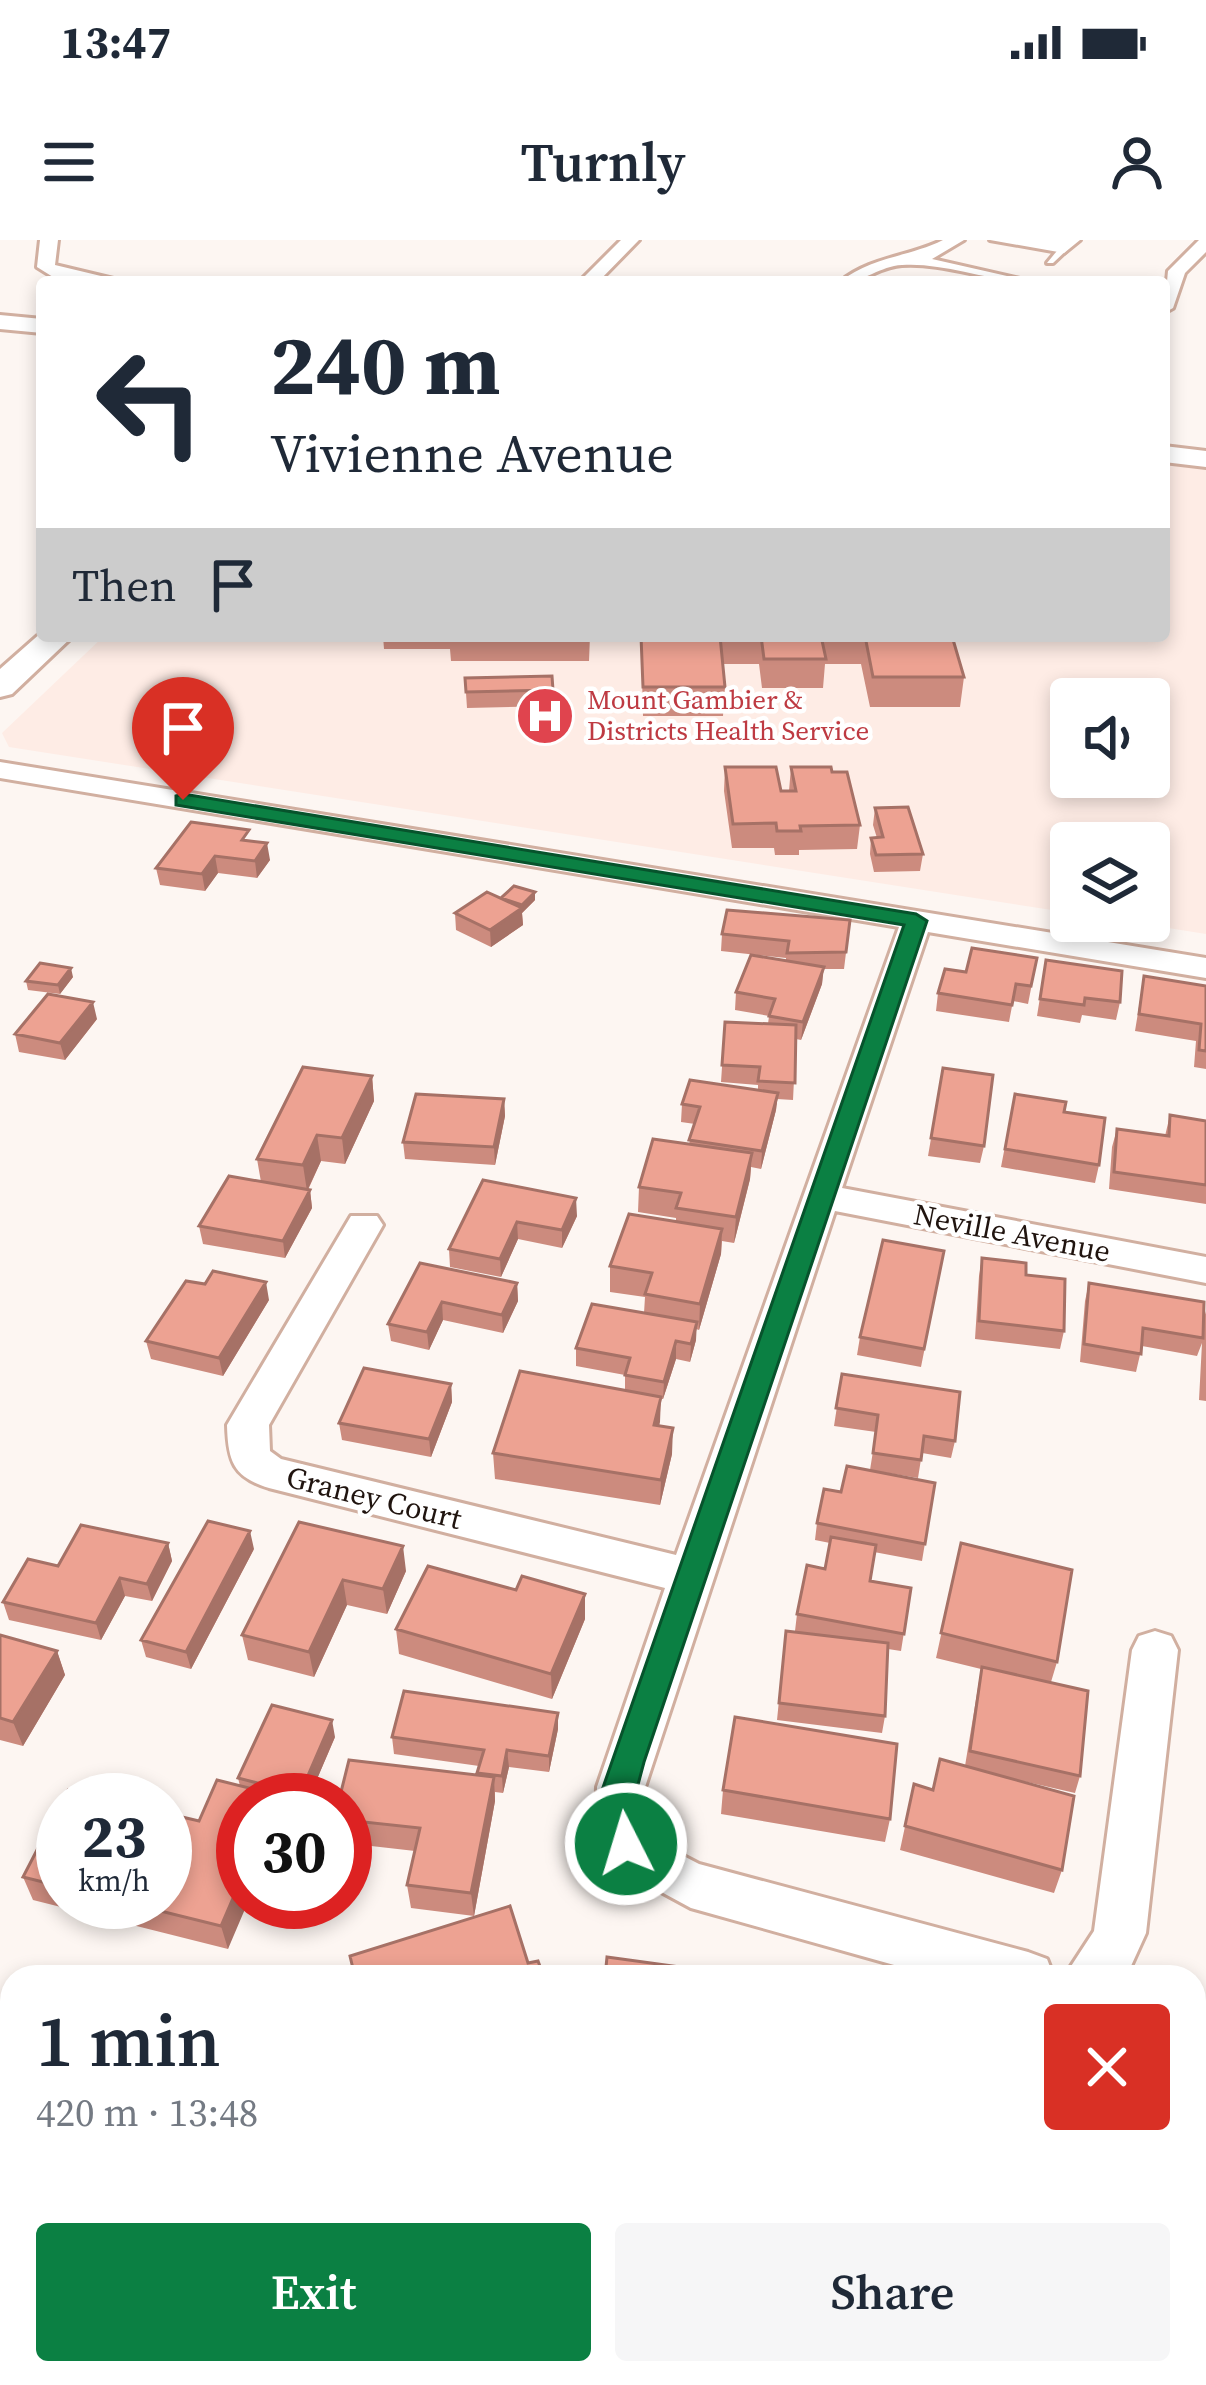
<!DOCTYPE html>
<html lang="en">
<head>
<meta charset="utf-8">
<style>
  :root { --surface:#fff; --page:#f6f6f7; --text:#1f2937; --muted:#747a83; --accent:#0b8043 }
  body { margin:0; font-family:"Source Serif 4",serif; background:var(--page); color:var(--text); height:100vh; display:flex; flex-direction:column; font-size:45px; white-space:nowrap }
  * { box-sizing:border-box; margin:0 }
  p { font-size:39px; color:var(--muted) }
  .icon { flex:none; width:66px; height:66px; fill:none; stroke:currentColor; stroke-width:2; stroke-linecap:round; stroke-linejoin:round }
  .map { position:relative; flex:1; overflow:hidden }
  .side { position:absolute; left:0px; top:1725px; width:1206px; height:420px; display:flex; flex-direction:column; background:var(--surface); border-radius:36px 36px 0 0; box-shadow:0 6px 18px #0003 }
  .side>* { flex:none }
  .banner { position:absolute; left:36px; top:36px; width:1134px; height:366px; border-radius:12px; box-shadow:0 6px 18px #0003; background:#fff; color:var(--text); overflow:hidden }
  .buttons { position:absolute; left:1050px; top:438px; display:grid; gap:24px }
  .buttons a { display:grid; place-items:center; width:120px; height:120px; border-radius:12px; background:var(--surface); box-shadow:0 6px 18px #0003; font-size:60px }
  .speed { position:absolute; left:36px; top:1533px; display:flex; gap:24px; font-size:60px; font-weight:700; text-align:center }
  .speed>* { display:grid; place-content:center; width:156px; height:156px; border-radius:50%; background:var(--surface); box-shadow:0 6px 18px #0003; line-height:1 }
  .speed small { font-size:30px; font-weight:400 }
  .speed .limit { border:18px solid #d22; background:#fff; color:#111 }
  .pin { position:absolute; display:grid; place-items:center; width:102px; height:102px; color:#fff; margin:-123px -51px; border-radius:50% 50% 50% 0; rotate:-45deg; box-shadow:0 0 12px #0007 }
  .pin .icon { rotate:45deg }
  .me { position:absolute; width:132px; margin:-66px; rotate:355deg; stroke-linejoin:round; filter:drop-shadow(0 0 9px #0008) }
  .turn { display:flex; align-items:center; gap:42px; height:252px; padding:0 36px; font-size:54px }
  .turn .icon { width:156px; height:156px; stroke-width:2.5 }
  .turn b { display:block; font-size:84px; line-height:102px }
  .then { display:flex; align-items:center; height:114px; padding:0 36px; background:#0003; gap:24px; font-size:45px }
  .round { display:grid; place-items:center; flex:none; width:126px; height:126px; border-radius:12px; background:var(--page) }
  .headline { display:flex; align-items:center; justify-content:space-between; height:204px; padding:0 36px }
  h1 { font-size:72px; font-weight:600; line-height:90px }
  .action { display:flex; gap:24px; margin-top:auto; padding:24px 36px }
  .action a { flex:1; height:138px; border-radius:12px; background:var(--accent); color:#fff; font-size:48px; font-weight:600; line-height:138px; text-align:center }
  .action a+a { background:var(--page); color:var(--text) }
  .status { display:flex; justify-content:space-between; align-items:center; height:84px; padding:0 60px; background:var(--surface); direction:ltr }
  .status svg { height:33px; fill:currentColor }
  header { display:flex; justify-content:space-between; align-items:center; height:156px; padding:0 36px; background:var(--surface); font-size:54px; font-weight:600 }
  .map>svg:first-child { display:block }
</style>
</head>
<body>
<div class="status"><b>13:47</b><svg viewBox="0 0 49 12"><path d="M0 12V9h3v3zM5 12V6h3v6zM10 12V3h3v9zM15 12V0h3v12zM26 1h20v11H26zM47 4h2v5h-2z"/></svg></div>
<header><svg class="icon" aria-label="menu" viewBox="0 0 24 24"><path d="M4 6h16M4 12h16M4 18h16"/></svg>Turnly<svg class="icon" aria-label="person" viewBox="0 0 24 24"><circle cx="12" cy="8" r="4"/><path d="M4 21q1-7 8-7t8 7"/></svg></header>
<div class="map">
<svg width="1206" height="2145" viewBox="0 0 1206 2145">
  <rect width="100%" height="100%" fill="#fdf6f2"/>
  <path fill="#feece5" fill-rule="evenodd" d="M 1164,224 L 1206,229 L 1206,694 L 1124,681 L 1149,681 L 1149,603 L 1071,603 L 1071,673 L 9,507 L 2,493 L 104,396 L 1164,396 ZM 1071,459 L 1149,459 L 1149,537 L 1071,537 Z"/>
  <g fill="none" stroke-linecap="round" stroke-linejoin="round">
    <g stroke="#d1afa0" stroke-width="6">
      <path id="service" d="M 1061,6 L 1069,8 L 1053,23 L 1047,23 Z"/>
    </g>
    <g stroke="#d1afa0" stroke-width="6">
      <path id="minor" d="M 40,0 L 58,0 L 55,25 L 126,42 L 61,42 L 37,27 Z
        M 621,0 L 639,0 L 598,42 L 579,42 Z
        M 943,0 L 964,0 L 932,19 L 1033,42 C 990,42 944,22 902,25 C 880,26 865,42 840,42 C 870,17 909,17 943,0 Z
        M 990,0 L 1080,0 L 1064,13 Z
        M 1199,0 L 1206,0 L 1206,12 L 1185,33 L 1173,68 L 1164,73 L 1168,31 Z
        M 0,522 L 1206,718 L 1206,738 L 928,692 L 842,948 L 1206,1017 L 1206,1043 L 835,971 L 645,1547 L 646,1586 L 668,1608 L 699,1624 L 1028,1712 L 1047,1719 L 1054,1737 L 937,1737 L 691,1668 L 619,1629 L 596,1585 L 597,1547 L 665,1348 L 269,1248 C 233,1237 228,1221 227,1185 L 351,976 L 377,976 L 383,985 L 269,1185 L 270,1211 L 281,1219 L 676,1315 L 899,687 L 0,538 Z
        M 1155,1391 L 1171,1396 L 1178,1410 L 1146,1693 L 1126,1737 L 1064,1737 L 1094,1691 L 1132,1410 L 1139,1396 Z"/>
    </g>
    <g stroke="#d1afa0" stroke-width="6">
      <path id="tertiary" d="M 0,75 L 42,79 L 42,93 L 0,89 Z
        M 1164,206 L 1206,211 L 1206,227 L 1164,222 Z
        M 42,392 L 73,396 L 12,454 L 0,457 L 0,429 Z"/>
    </g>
    <g stroke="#5c77a8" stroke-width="6">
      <path id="trunk" d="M 0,1831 L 12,1835 L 12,2013 L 0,2009 Z
        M 447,2133 L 581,2133 L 586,2145 L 452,2145 Z
        M 737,2133 L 873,2133 L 878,2145 L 742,2145 Z"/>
    </g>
    <use href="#service" fill="#fff" fill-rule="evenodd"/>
    <use href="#minor" fill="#fff" fill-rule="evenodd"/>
    <use href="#tertiary" fill="#fff" fill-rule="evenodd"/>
    <use href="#trunk" fill="#96bcfb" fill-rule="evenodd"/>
  </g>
  <path fill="#cc8b7e" d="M 383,396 L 590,396 L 589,421 L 451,421 L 450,409 L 384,409 Z
    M 641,396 L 952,396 L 964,437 L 960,467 L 870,467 L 861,424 L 825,424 L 823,448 L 762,448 L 759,424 L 723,424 L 725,447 L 723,476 L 643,476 Z
    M 552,436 L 553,466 L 467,468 L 465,438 Z
    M 725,527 L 781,551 L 789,551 L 791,527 L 832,532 L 860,585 L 857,609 L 799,610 L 799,615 L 775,615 L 774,608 L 732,608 L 724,551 Z
    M 875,568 L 923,614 L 920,631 L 874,632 L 870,614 L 871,598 L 877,598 L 873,585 Z
    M 251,601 L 270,620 L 257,638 L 218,633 L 205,651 L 160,645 L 156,628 Z
    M 535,652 L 535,660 L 522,673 L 523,685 L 491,707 L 456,690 L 455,673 L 501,658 Z
    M 850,680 L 844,729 L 823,729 L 822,744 L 801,800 L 796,799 L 793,860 L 777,859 L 776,870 L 761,929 L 751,927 L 750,939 L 734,1003 L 722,1001 L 721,1014 L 699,1090 L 696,1089 L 696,1100 L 690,1122 L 676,1119 L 663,1159 L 661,1159 L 659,1186 L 672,1214 L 660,1265 L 495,1239 L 493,1213 L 625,1150 L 625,1135 L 576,1126 L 576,1108 L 644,1073 L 645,1057 L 610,1052 L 610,1026 L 676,981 L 676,978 L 638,972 L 639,947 L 689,904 L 695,884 L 681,882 L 682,864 L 758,850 L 758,845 L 721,842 L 725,782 L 768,784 L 769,776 L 735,770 L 736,752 L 786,721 L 786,718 L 721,711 L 722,694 Z
    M 1037,718 L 1028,764 L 1013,761 L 1009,782 L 936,771 L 938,753 Z
    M 1046,720 L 1120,762 L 1116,780 L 1082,775 L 1080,783 L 1037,776 Z
    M 1144,736 L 1206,746 L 1206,829 L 1194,827 L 1196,801 L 1135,791 Z
    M 73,737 L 60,754 L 28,750 L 26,741 Z
    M 97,779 L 65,820 L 19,812 L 15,794 Z
    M 943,828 L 984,906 L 980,923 L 928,916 Z
    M 372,836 L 374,861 L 345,924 L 321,921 L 308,950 L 310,950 L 312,968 L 285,1018 L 203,1004 L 199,986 L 261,942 L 257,919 Z
    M 1015,854 L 1064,872 L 1099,925 L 1095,943 L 1001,927 Z
    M 504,859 L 505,876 L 495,925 L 405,919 L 403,902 Z
    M 1170,875 L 1206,881 L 1206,964 L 1109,949 L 1112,907 L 1117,889 L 1165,896 Z
    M 483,940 L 577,976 L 562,1008 L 518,999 L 501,1037 L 450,1027 L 449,1009 Z
    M 944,1011 L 921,1127 L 857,1115 L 860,1097 Z
    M 982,1018 L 1026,1035 L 1064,1091 L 1060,1109 L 975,1099 L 979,1036 Z
    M 420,1023 L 517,1043 L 518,1061 L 503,1093 L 443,1080 L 429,1110 L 391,1101 L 388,1084 Z
    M 1089,1043 L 1204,1078 L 1206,1071 L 1206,1161 L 1199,1160 L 1202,1103 L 1197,1116 L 1142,1106 L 1136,1132 L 1080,1122 L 1085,1061 Z
    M 269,1060 L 223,1136 L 151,1119 L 146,1101 Z
    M 842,1134 L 955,1201 L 951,1218 L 922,1213 L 918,1238 L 870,1230 L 876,1192 L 834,1186 Z
    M 451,1144 L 452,1162 L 431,1217 L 342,1200 L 339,1183 Z
    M 935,1243 L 922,1321 L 874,1312 L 870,1341 L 911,1348 L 901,1411 L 888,1409 L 885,1476 L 882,1493 L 777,1480 L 786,1391 L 810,1394 L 795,1391 L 797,1374 L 825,1329 L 830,1303 L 815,1300 L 817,1283 L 841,1252 Z
    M 299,1282 L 406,1331 L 387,1374 L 347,1365 L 314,1437 L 248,1420 L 242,1395 Z
    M 168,1303 L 172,1321 L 152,1361 L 125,1356 L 101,1400 L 9,1380 L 3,1362 L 58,1326 Z
    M 961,1303 L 1057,1422 L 1051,1442 L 1080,1536 L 1075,1553 L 997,1535 L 1062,1630 L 1054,1653 L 900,1610 L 914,1544 L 933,1550 L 965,1526 L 981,1429 L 936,1418 Z
    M 254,1309 L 191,1429 L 146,1417 L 141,1400 Z
    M 516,1350 L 585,1354 L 585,1379 L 552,1459 L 399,1414 L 396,1389 Z
    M 0,1395 L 57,1411 L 65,1435 L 23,1506 L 0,1500 Z
    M 558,1473 L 558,1489 L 549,1532 L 509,1527 L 503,1553 L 495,1552 L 495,1561 L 474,1676 L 411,1668 L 407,1645 L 415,1611 L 345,1603 L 345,1560 L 478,1535 L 479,1526 L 394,1514 L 392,1497 Z
    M 335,1497 L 308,1560 L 243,1560 L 228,1709 L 33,1660 L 23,1637 L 63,1560 L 63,1662 L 165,1662 L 240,1546 L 238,1538 Z
    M 723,1550 L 890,1579 L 885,1602 L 721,1574 Z
    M 1194,1877 L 1206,1880 L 1206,2080 L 1194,2076 Z"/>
  <path fill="#a67166" d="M 267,603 L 270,620 L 257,638 L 255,621 Z
    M 215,616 L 218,633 L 205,651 L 202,634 Z
    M 535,652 L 535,660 L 522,673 L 523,685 L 491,707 L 490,690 L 522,668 L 522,665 Z
    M 824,727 L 822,744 L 801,800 L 803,782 Z
    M 71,728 L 73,737 L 60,754 L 58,745 Z
    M 93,762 L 97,779 L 65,820 L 60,803 Z
    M 372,836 L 374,861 L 345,924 L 342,898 Z
    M 778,853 L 776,870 L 761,929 L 762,911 Z
    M 504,859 L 505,876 L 495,925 L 494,907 Z
    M 317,895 L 321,921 L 307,951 L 303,925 Z
    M 752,913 L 750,939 L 734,1003 L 736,977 Z
    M 310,950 L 312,968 L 285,1018 L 283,1001 Z
    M 576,958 L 577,976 L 562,1008 L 562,990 Z
    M 517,982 L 518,999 L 501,1037 L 500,1019 Z
    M 722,989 L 721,1014 L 699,1090 L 700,1064 Z
    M 266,1042 L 269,1060 L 223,1136 L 219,1118 Z
    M 517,1043 L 518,1061 L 503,1093 L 502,1075 Z
    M 442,1062 L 443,1080 L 429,1110 L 427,1092 Z
    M 697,1082 L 696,1100 L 690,1122 L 691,1104 Z
    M 676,1101 L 676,1119 L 663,1159 L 664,1142 Z
    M 451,1144 L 452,1162 L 431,1217 L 429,1199 Z
    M 661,1157 L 660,1182 L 653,1210 L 654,1185 Z
    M 673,1188 L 672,1214 L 660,1265 L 661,1240 Z
    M 250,1291 L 254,1309 L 191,1429 L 186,1412 Z
    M 168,1303 L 172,1321 L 152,1361 L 147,1344 Z
    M 403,1306 L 406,1331 L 387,1374 L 383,1349 Z
    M 120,1338 L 125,1356 L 101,1400 L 96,1383 Z
    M 343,1340 L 347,1365 L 314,1437 L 309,1412 Z
    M 585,1354 L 585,1379 L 552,1459 L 551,1434 Z
    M 57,1411 L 65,1435 L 23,1506 L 13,1482 Z
    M 558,1473 L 558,1489 L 549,1532 L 549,1516 Z
    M 332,1480 L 335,1497 L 308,1560 L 301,1560 L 300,1554 Z
    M 507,1510 L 509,1527 L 503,1553 L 502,1536 Z
    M 494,1537 L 495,1561 L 474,1676 L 471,1653 Z
    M 243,1635 L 243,1662 L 248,1662 L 228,1709 L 221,1686 Z"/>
  <path fill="#eda292" stroke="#a67166" stroke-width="3" d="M 641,396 L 720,396 L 725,447 L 643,447 Z
    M 761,396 L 821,396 L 826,419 L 764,419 Z
    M 865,396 L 952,396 L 964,437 L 873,437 Z
    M 552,436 L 553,450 L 466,452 L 465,438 Z
    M 725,527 L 776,527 L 781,551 L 796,551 L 791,527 L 831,527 L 832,532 L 847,532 L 860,585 L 800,586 L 801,591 L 777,591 L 776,583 L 733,584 Z
    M 908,567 L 923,614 L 876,615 L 871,598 L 883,597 L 875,568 Z
    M 191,582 L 249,590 L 242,600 L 267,603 L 255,621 L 215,616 L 202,634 L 156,628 Z
    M 514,646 L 535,652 L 522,665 L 501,658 Z
    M 487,652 L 522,668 L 490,690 L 455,673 Z
    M 727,670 L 850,680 L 846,712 L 787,713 L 789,701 L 722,694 Z
    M 972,708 L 1037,718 L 1031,746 L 1016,744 L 1012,765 L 938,753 L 945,729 L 966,732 Z
    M 751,715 L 824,727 L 803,782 L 769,776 L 775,759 L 736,752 Z
    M 1046,720 L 1122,731 L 1120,762 L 1085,758 L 1084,765 L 1040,759 Z
    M 40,723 L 71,728 L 58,745 L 26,741 Z
    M 1144,736 L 1206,746 L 1206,811 L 1199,810 L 1201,784 L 1139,774 Z
    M 48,754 L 93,762 L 60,803 L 15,794 Z
    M 725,782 L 796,785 L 795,843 L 758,841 L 760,827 L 722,825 Z
    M 303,827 L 372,836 L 342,898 L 317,895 L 303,925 L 257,919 Z
    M 943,828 L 993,835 L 984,906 L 931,898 Z
    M 690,840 L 778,853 L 762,911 L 689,900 L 700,867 L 682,864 Z
    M 416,854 L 504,859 L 494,907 L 403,902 Z
    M 1015,854 L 1066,862 L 1064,872 L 1105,878 L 1099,925 L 1005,909 Z
    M 1170,875 L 1206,881 L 1206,945 L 1114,932 L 1117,889 L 1169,896 Z
    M 653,899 L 752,913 L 736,977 L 676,968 L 681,953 L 639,947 Z
    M 229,936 L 310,950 L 283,1001 L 199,986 Z
    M 483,940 L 576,958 L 562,990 L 517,982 L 500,1019 L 449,1009 Z
    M 629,974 L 722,989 L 700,1064 L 645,1054 L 652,1033 L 610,1026 Z
    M 883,1000 L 944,1011 L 924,1109 L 860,1097 Z
    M 982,1018 L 1026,1023 L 1026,1035 L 1065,1039 L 1064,1091 L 979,1081 Z
    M 420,1023 L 517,1043 L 502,1075 L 442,1062 L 427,1092 L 388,1084 Z
    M 213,1031 L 266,1042 L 219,1118 L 146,1101 L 186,1041 L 205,1044 Z
    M 1089,1043 L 1204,1062 L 1203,1098 L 1143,1088 L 1141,1114 L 1084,1104 Z
    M 592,1064 L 697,1082 L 691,1104 L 676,1101 L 664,1142 L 625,1135 L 630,1118 L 576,1108 Z
    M 364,1128 L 451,1144 L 429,1199 L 339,1183 Z
    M 520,1131 L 661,1157 L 654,1185 L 673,1188 L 661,1240 L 493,1213 Z
    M 842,1134 L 960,1152 L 955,1201 L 924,1196 L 921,1220 L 873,1213 L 878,1175 L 836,1168 Z
    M 847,1226 L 935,1243 L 925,1304 L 817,1283 L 824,1249 L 841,1252 Z
    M 208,1281 L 250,1291 L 186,1412 L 141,1400 Z
    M 299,1282 L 403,1306 L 383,1349 L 343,1340 L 309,1412 L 242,1395 Z
    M 81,1285 L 168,1303 L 147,1344 L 120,1338 L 96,1383 L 3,1362 L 28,1319 L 58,1326 Z
    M 831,1297 L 876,1305 L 870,1341 L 911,1348 L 904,1394 L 797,1374 L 807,1325 L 825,1329 Z
    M 961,1303 L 1072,1330 L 1057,1422 L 941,1393 Z
    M 428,1326 L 516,1350 L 522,1336 L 585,1354 L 551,1434 L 396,1389 Z
    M 786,1391 L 888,1403 L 885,1476 L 779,1463 Z
    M 0,1395 L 57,1411 L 13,1482 L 0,1478 Z
    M 982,1427 L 1088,1451 L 1080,1536 L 970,1511 Z
    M 404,1451 L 558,1473 L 549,1516 L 507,1510 L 502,1536 L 477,1533 L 484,1510 L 392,1497 Z
    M 272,1465 L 332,1480 L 300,1554 L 238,1538 Z
    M 735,1477 L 897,1504 L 890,1579 L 723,1550 Z
    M 940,1519 L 1074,1556 L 1062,1630 L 905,1586 L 914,1544 L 933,1550 Z
    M 349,1520 L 494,1537 L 471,1653 L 407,1645 L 420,1588 L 345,1580 L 345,1560 L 339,1560 Z
    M 217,1540 L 277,1555 L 275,1560 L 243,1560 L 243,1635 L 221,1686 L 124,1662 L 165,1662 L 165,1573 L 199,1581 Z
    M 68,1550 L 111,1560 L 63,1560 L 63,1647 L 23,1637 Z
    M 510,1666 L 528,1723 L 538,1721 L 544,1737 L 355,1737 L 350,1716 Z
    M 607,1717 L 702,1730 L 701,1737 L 605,1737 Z
    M 1194,1877 L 1206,1880 L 1206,2058 L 1194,2054 Z"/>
  <path fill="#0b8043" stroke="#07532c" stroke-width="3" d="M 183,554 L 916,674 L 927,681 L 644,1522 L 635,1556 L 643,1604 L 638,1615 L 626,1619 L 613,1615 L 600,1556 L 904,685 L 176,565 L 176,556 Z"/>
  <defs>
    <g id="hospital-disc" transform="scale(3)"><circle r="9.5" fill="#e0444e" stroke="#fff"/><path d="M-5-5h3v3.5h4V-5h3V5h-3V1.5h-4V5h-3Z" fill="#fff"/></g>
  </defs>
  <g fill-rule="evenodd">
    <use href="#hospital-disc" x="545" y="476"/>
  </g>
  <g text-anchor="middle" stroke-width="9" stroke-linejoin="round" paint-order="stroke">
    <g font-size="27" fill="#be3a42" stroke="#fff" text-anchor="start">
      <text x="587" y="469">Mount Gambier &amp;<tspan x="587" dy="31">Districts Health Service</tspan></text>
    </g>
    <g font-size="30" fill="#20140f" stroke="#fff">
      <text transform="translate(1012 993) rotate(11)" y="10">Neville Avenue</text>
      <text transform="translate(374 1258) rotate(14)" y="10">Graney Court</text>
    </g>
  </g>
</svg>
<div class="buttons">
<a><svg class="icon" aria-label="sound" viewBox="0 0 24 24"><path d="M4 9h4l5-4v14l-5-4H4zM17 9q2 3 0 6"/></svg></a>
<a><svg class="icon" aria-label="layers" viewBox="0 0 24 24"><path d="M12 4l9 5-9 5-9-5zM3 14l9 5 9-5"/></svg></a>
</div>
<div class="speed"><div>23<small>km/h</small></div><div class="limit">30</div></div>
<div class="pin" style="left:183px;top:560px;background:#d93025"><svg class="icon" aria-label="arrive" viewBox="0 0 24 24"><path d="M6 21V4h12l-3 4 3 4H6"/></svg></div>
<svg class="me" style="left:626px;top:1604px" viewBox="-20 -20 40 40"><circle r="17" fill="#0b8043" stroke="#fff" stroke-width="3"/><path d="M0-11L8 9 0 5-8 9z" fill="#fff"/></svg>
<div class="banner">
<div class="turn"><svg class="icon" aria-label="left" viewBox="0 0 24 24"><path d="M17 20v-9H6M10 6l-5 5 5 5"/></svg><div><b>240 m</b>Vivienne Avenue</div></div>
<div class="then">Then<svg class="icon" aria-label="arrive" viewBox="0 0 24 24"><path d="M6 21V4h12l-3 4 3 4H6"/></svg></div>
</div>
<section class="side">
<div class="headline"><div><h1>1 min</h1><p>420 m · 13:48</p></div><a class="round" style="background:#d93025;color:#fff"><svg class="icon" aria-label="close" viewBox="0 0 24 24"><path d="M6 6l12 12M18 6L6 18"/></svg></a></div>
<div class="action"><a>Exit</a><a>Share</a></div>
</section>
</div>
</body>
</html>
